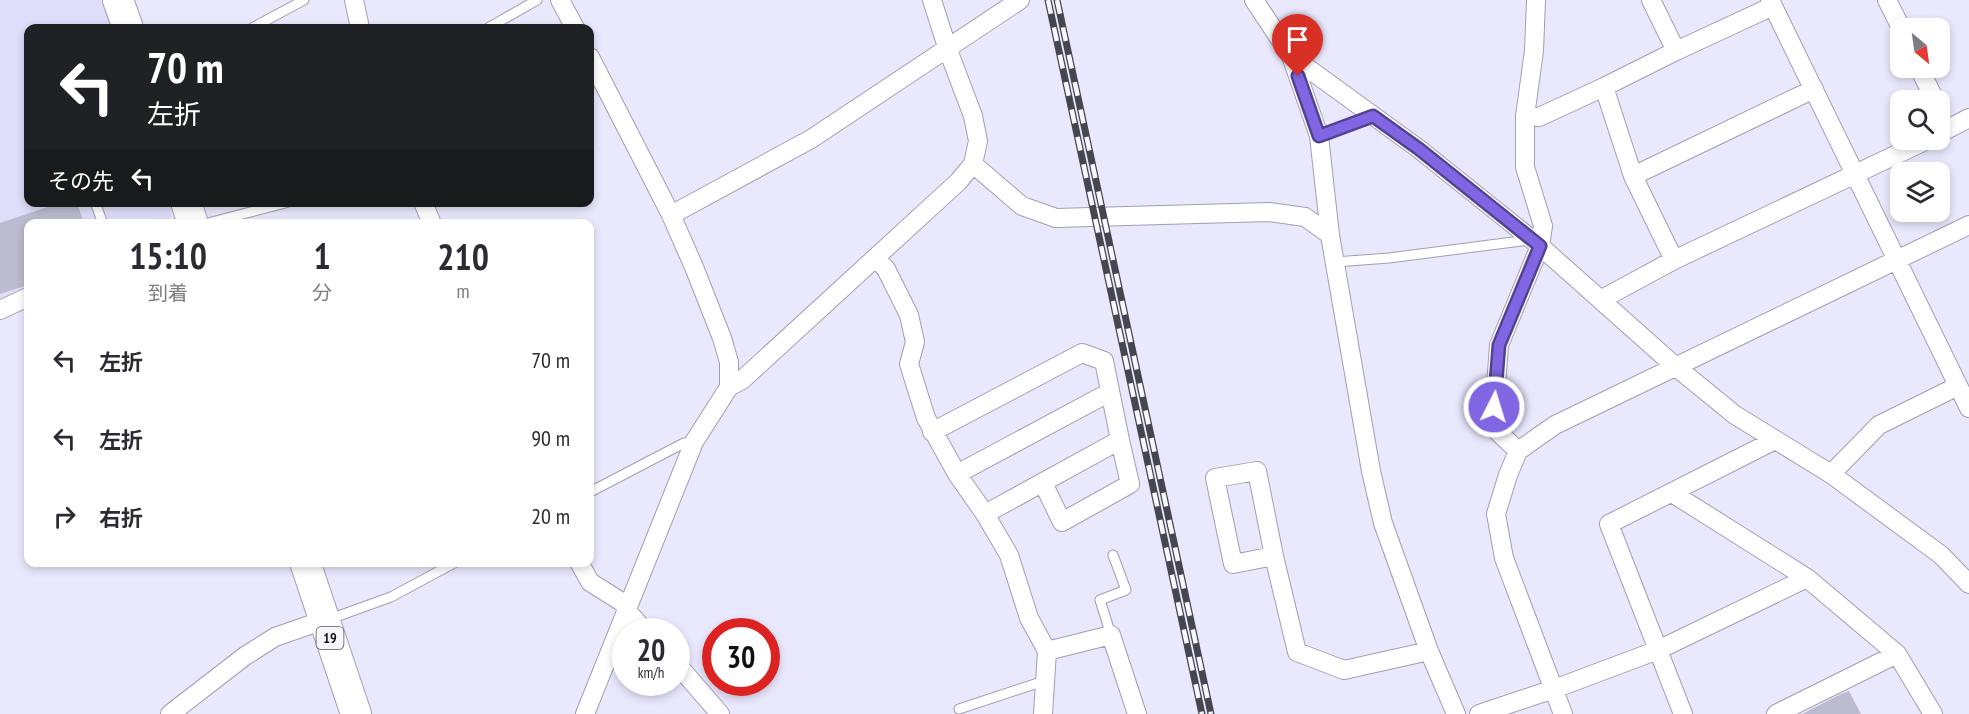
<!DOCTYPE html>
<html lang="ja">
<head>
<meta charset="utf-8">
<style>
  :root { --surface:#fff; --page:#f7f7f7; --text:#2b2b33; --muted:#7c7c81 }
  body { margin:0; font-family:"PT Sans Narrow","Noto Sans JP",sans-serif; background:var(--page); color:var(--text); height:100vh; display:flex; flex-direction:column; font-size:22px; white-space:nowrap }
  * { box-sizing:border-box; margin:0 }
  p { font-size:20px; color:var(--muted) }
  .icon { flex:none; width:33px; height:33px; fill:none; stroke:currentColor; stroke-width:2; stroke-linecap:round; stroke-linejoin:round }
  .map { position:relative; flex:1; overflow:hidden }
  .drawer { position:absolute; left:24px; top:219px; width:570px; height:348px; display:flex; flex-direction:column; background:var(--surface); border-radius:12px; box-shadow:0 3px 9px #0003 }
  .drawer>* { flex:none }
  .banner { position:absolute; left:24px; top:24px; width:570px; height:183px; border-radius:12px; box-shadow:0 3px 9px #0003; background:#202124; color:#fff; overflow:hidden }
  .needle { width:39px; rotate:151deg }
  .controls { position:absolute; left:1890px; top:18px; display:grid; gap:12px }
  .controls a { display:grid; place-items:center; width:60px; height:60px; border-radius:12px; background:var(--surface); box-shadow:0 3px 9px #0003; font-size:30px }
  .speed { position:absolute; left:612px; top:618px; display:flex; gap:12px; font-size:30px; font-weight:700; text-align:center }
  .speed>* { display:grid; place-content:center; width:78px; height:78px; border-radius:50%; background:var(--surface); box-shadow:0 3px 9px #0003; line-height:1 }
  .speed small { font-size:15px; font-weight:400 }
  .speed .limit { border:9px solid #d22; background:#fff; color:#111 }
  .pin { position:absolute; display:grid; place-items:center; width:51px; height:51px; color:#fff; margin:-62px -26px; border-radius:50% 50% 50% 0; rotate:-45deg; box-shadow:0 0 6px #0007 }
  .pin .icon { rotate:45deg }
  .me { position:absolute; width:66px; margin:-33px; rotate:5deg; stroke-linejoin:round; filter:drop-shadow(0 0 4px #0008) }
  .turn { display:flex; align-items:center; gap:21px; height:126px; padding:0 24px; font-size:27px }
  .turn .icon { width:78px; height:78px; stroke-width:2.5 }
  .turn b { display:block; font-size:42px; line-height:51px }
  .then { display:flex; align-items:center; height:57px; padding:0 24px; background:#0003; gap:12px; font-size:22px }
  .eta { display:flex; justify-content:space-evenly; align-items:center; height:102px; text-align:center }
  .eta b { font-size:36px; font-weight:800; line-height:42px }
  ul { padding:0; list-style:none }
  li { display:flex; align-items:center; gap:18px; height:78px; padding:0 24px }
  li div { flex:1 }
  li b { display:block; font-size:22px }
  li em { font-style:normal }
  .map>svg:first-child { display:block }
</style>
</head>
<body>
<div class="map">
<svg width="1969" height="714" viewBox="0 0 1969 714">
  <rect width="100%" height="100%" fill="#e9e8fd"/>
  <path fill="#e0ddfa" d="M 0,0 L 104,0 L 113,28 L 28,28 L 28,202 L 169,203 L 172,212 L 170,218 L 171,222 L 167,224 L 28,224 L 28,287 L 0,301 Z"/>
  <path fill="#bcbbcf" d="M 62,202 L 77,202 L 84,224 L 28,224 L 28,285 L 0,294 L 0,223 Z
    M 1849,691 L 1861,714 L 1802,714 L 1841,694 Z"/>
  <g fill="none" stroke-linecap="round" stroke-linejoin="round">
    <g stroke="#a09fb2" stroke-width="11">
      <path id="service" d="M 252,28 L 304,0
        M 488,28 L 537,0
        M 1319,136 L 1373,116
        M 95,202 L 103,224
        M 204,224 L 289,202
        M 1335,262 L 1389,258 L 1529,240
        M 590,492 L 684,443 L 694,442
        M 330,619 L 391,597 L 456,562
        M 1111,635 L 1100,600 L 1126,590 L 1113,555
        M 959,709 L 1044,681"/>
    </g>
    <g stroke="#a09fb2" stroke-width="20">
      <path id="minor" d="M 354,0 L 360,28
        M 560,0 L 575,28
        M 1254,0 L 1291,56 L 1319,136 L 1330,235 L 1371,471 L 1383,523 L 1429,651 L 1456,714
        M 1651,0 L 1676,51 L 1604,87 L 1633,176 L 1674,260
        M 1770,0 L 1969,408
        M 1887,0 L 1901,28
        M 1676,51 L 1773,6
        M 1291,56 L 1419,149 L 1540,246 L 1676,367 L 1735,415 L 1831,474 L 1941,555 L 1969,584
        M 1919,68 L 1935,100
        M 1525,116 L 1539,117 L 1604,87
        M 1940,133 L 1969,118
        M 973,164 L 1022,206 L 1056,218 L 1269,212 L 1305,217 L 1330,235
        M 1633,176 L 1814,89
        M 423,202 L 432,224
        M 671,215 L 811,139 L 1020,0
        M 876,258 L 886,269 L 909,315 L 915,342 L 909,364 L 926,418 L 957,474 L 985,514 L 1009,555 L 1029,618 L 1047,651 L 1043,714
        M 1602,299 L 1674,260 L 1927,140
        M 0,310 L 28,297
        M 729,387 L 742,380 L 958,182 L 973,164 L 978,141 L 973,116 L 948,50 L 932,0
        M 932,432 L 1082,353 L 1104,361 L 1120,440 L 985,514
        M 1518,451 L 1493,427 L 1499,345 L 1540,246 L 1543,226 L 1525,167 L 1525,116 L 1534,51 L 1536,0
        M 957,474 L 1110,392
        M 1831,474 L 1879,425 L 1958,386
        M 1043,483 L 1062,522 L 1130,484 L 1120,440
        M 1672,493 L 1807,578 L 1897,654 L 1933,714
        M 1274,556 L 1233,564 L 1215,478 L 1257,471 L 1274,556 L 1297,652 L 1344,670 L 1429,651
        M 579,562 L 590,582 L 628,606
        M 626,610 L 646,632
        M 1047,651 L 1111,635 L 1137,714
        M 676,663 L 720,714
        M 170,714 L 245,656 L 275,637 L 324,620
        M 585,714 L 694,442 L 729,387 L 729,362 L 722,338 L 694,267 L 671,215 L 590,57
        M 1479,714 L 1554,689 L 1658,650 L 1807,578
        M 1563,714 L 1504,558 L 1496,514 L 1508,475 L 1518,451 L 1555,425 L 1969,225
        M 1683,714 L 1609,524 L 1775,440
        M 1776,714 L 1897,654"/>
    </g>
    <g stroke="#a09fb2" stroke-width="32">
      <path id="trunk" d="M 118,0 L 128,28
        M 186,202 L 193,224
        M 305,562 L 356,714"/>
    </g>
    <use href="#service" stroke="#fff" stroke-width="9"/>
    <use href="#minor" stroke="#fff" stroke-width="18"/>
    <use href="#trunk" stroke="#fff" stroke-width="30"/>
    <g stroke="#464650" stroke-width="7">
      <path id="rail" d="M 1048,0 L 1202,714
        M 1057,0 L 1211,714"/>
    </g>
    <use href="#rail" stroke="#f7f7fb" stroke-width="4.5" stroke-dasharray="14" stroke-linecap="butt"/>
  </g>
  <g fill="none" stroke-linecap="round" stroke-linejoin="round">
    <g stroke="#534293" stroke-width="15">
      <path id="route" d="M 1298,76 L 1319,136 L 1373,116 L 1419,149 L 1540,246 L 1499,345 L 1494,407"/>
    </g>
    <use href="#route" stroke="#8066e2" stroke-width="10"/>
  </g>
  <g text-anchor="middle" stroke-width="4.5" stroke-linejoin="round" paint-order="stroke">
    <rect fill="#f7f7fb" stroke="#525257" stroke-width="1.5" x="316.5" y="627" width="27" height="22" rx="4.5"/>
    <g font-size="14" font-weight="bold" fill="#0b0b11">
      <text x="330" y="643">19</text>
    </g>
  </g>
</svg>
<div class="controls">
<a><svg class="needle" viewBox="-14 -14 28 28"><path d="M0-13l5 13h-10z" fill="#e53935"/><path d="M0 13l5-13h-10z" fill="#7c7c81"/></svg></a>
<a><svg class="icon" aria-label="search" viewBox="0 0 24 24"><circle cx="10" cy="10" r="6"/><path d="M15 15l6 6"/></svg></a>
<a><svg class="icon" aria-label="layers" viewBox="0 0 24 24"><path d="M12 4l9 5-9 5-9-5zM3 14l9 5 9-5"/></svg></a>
</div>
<div class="speed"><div>20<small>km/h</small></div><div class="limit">30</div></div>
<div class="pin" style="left:1298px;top:76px;background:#d93025"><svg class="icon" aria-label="arrive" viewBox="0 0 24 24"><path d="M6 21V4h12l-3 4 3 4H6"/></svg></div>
<svg class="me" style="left:1494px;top:407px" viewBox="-20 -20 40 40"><circle r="17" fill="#8066e2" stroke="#fff" stroke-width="3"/><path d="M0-11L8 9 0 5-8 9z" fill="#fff"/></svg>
<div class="banner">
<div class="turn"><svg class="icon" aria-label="left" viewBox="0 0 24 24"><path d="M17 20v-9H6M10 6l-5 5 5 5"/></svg><div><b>70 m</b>左折</div></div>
<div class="then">その先<svg class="icon" aria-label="left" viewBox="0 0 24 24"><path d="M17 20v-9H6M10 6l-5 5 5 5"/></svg></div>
</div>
<section class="drawer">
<div class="eta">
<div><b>15:10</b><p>到着</p></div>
<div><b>1</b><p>分</p></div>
<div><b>210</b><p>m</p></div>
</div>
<ul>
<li><svg class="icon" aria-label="left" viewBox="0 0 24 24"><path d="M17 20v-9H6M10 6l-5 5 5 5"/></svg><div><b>左折</b></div><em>70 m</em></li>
<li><svg class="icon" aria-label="left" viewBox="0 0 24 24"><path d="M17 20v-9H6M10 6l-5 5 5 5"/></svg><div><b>左折</b></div><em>90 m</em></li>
<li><svg class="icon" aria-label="right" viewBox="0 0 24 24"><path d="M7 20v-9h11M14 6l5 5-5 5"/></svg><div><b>右折</b></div><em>20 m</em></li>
</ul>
</section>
</div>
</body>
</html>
